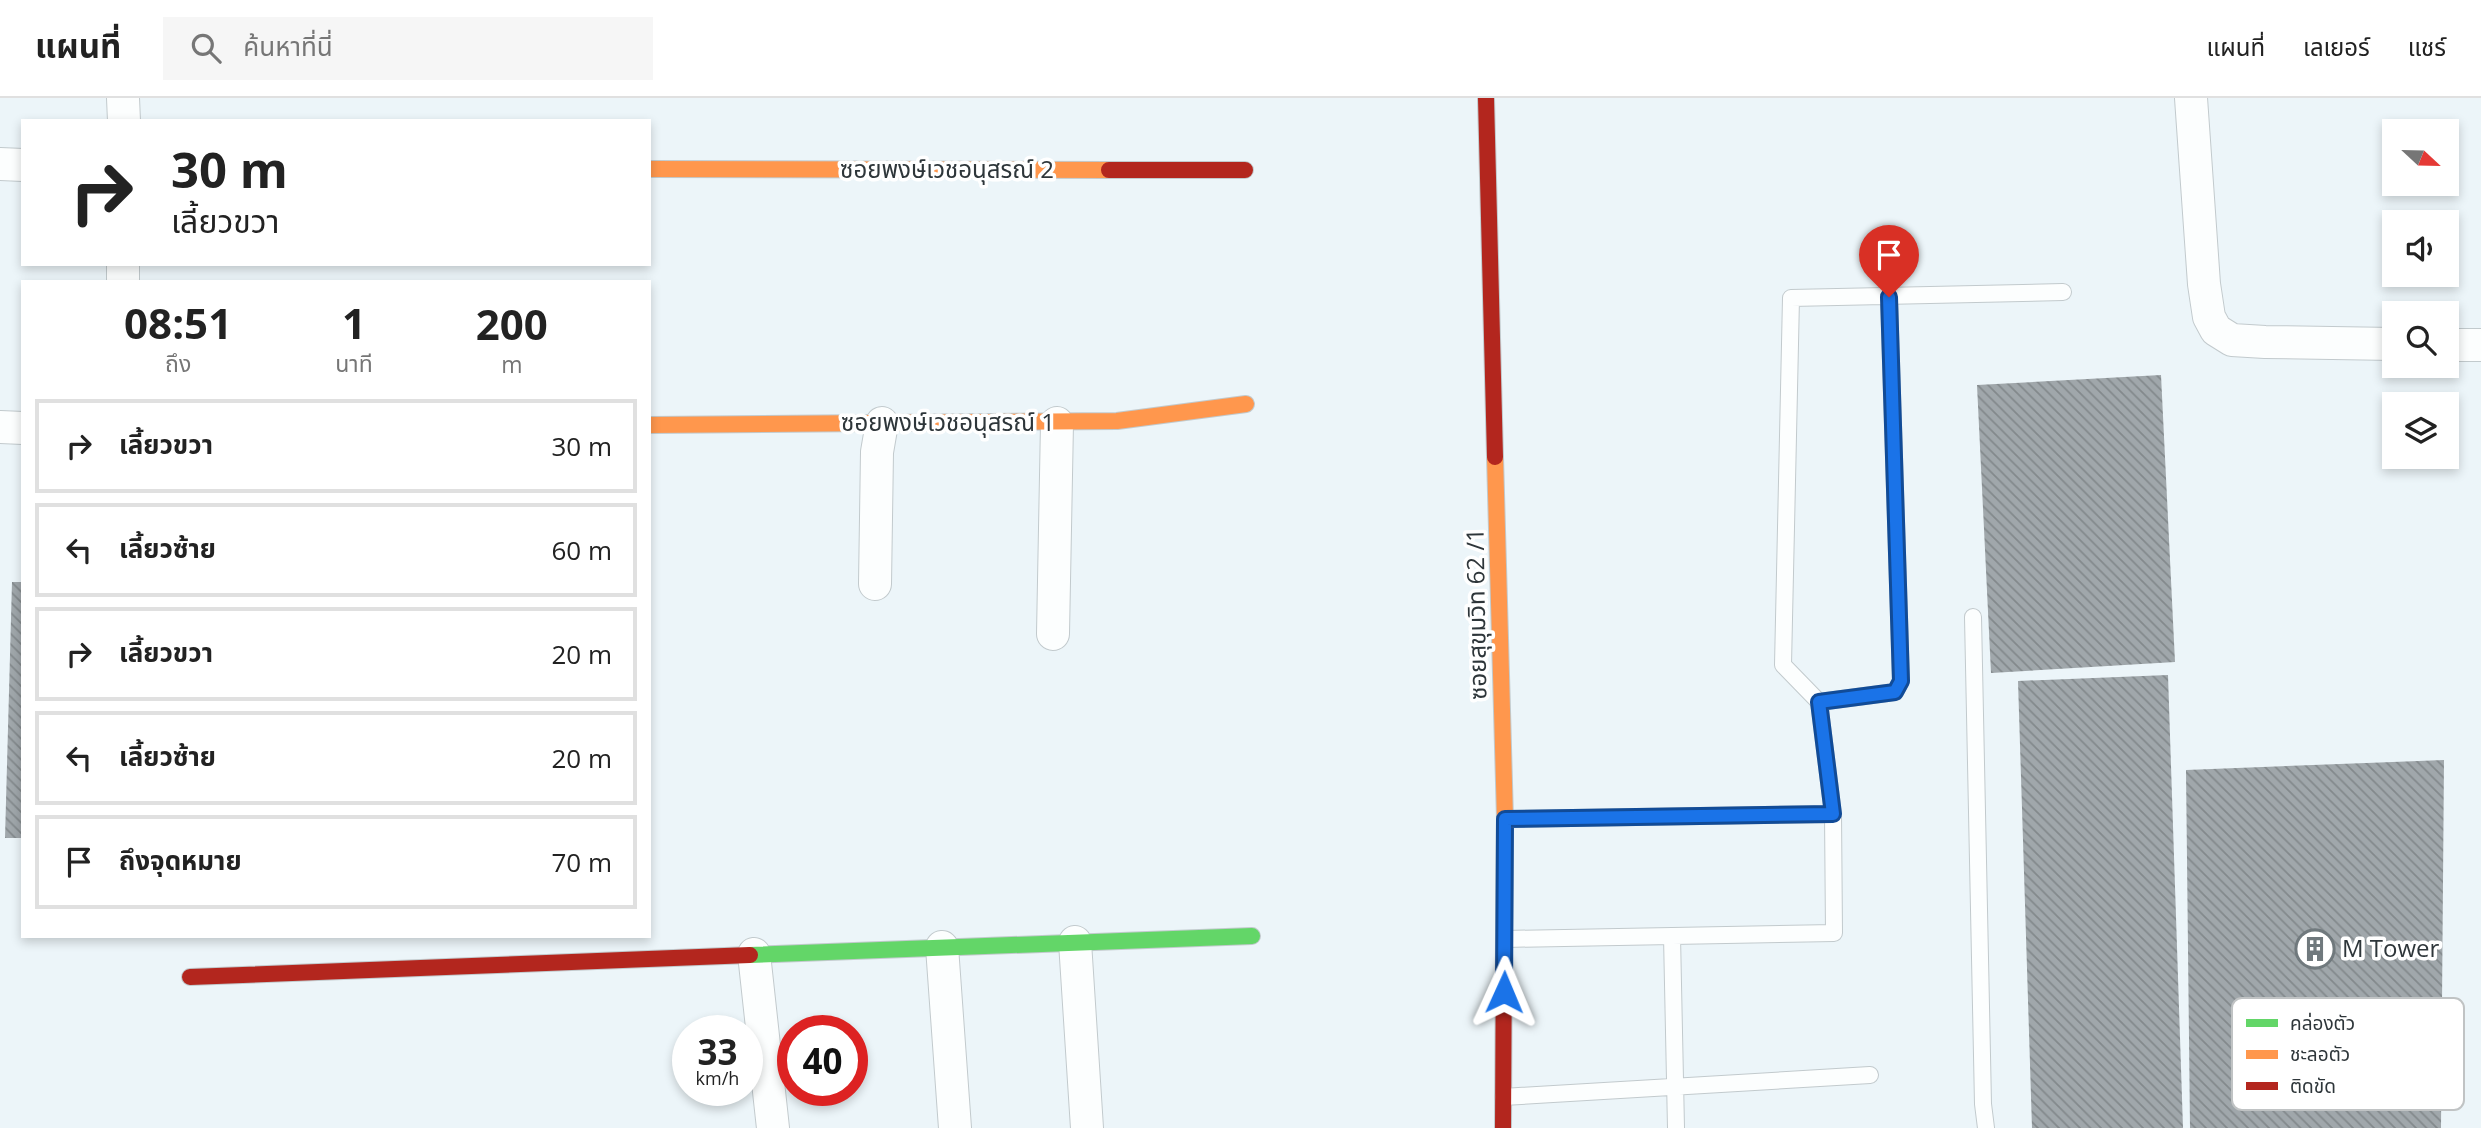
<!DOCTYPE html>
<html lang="th">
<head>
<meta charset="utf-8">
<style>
  :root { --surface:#fff; --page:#f6f6f6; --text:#222; --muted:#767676; --line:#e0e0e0 }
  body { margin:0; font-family:"Open Sans","Noto Sans Thai",sans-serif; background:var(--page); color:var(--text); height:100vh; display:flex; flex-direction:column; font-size:26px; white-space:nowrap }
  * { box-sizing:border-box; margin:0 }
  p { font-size:23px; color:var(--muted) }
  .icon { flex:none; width:38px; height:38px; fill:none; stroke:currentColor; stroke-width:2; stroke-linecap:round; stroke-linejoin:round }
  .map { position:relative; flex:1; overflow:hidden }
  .panel { position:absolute; left:21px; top:182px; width:630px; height:658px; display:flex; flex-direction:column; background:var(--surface); border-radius:0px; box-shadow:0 4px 10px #0003 }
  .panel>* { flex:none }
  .guide { position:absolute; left:21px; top:21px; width:630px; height:147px; border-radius:0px; box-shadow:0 4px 10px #0003; background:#fff; color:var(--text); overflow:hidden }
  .needle { width:46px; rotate:112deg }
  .fabs { position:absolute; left:2382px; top:21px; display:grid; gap:14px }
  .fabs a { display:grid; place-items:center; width:77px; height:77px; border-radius:0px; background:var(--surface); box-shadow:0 4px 10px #0003; font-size:35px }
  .speed { position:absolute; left:672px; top:917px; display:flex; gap:14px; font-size:35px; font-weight:700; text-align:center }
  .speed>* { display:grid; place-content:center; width:91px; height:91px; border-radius:50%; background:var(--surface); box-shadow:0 4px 10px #0003; line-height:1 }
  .speed small { font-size:18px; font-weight:400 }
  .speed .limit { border:10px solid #d22; background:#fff; color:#111 }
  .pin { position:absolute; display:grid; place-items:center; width:60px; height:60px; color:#fff; margin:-72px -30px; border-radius:50% 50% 50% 0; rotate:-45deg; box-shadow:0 0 7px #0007 }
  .pin .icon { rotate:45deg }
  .me { position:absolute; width:77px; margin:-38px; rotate:1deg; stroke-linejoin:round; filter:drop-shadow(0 0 5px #0008) }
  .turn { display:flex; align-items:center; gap:24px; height:147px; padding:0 35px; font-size:32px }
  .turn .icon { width:91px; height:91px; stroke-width:2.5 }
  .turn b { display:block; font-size:49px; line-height:60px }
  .eta { display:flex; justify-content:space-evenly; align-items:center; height:119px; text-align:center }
  .eta b { font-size:42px; font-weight:700; line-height:49px }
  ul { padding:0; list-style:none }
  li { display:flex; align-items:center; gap:21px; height:94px; margin:0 14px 10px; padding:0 21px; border:4px solid var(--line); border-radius:0px }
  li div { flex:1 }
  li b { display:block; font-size:26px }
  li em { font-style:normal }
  header { display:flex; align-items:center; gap:42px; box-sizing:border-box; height:98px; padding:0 35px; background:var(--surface); border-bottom:2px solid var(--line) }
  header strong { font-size:33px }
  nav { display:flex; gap:38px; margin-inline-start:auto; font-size:24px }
  .search { width:490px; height:63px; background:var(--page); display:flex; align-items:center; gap:18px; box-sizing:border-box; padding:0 24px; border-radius:0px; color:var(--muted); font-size:26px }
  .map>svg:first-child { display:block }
</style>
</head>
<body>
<header>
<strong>แผนที่</strong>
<div class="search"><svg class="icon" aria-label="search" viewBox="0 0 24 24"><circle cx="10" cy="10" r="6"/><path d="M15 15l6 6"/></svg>ค้นหาที่นี่</div>
<nav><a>แผนที่</a><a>เลเยอร์</a><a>แชร์</a></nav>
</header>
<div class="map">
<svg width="2481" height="1030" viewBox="0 0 2481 1030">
  <defs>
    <pattern id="building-back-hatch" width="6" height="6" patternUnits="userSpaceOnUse" patternTransform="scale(1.75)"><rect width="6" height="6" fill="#a0a7ab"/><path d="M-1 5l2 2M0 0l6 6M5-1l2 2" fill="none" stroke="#83898c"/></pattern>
  </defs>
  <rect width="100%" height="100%" fill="#ecf5f9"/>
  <path fill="url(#building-back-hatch)" d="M 2161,277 L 2175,564 L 1991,575 L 1977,287 Z
    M 12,484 L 23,484 L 23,740 L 5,740 Z
    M 2168,577 L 2183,1030 L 2032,1030 L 2018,583 Z
    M 2444,662 L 2441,1030 L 2190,1030 L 2186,672 Z"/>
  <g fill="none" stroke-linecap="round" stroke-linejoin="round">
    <g stroke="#c2cacd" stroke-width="18">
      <path id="lane" d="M 1973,519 L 1983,1006 L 1986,1030
        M 1819,604 L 1895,594 L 1901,583 L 1889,199
        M 1833,716 L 1819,604 L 1783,567 L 1791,200 L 2063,194
        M 1672,838 L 1676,1030
        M 1505,841 L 1834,835 L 1833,716 L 1505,721
        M 1503,999 L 1870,977"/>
    </g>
    <g stroke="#c2cacd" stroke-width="34">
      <path id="street" d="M 123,0 L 124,23
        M 2191,0 L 2204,186 L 2209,219 L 2216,232 L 2232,242 L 2265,244 L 2394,246
        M 0,66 L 23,67
        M 123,184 L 123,166
        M 2446,247 L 2481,247
        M 0,329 L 23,330
        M 875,486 L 877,354 L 882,325
        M 1053,536 L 1057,325
        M 1075,844 L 1087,1030
        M 942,849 L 955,1030
        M 754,856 L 773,1030"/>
    </g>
    <g stroke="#c2cacd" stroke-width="18">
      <path id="fast" d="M 750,857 L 1252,838"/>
    </g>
    <g stroke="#c2cacd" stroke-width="18">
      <path id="slow" d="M 649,71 L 1109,72
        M 649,327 L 1117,323 L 1246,306
        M 1495,359 L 1505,721 L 1504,836"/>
    </g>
    <g stroke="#c2cacd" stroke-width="18">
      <path id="jam" d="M 1486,0 L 1495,359
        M 1109,72 L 1245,72
        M 190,879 L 750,857
        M 1503,1030 L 1504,836"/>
    </g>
    <use href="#lane" stroke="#fcfefe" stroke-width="16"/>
    <use href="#street" stroke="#fcfefe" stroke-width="32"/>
    <use href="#fast" stroke="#63d668" stroke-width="16"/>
    <use href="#slow" stroke="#ff974d" stroke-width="16"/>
    <use href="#jam" stroke="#b3261e" stroke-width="16"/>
  </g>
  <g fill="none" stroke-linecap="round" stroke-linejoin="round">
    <g stroke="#114b97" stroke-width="18">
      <path id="route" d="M 1504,894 L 1505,721 L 1833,716 L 1819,604 L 1895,594 L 1901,583 L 1889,199"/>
    </g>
    <use href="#route" stroke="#1a73e8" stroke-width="12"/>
  </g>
  <defs>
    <g id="building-ring" transform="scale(2.0125)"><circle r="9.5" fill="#fff" stroke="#70797d" stroke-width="1.5"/><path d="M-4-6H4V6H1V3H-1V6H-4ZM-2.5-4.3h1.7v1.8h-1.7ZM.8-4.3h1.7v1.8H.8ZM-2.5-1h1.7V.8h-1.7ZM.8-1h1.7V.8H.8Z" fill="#70797d"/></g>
  </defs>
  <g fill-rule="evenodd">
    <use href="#building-ring" x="2315" y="851"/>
  </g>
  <g text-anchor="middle" stroke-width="7" stroke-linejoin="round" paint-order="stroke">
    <g font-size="24" fill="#2e363a" stroke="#fff">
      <text x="947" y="80">ซอยพงษ์เวชอนุสรณ์ 2</text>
      <text x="948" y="333">ซอยพงษ์เวชอนุสรณ์ 1</text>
      <text transform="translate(1477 516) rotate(-91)" y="8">ซอยสุขุมวิท 62 /1</text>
    </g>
    <g font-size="24" fill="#2e363a" stroke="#fff" text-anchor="start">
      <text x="2342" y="859">M Tower</text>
    </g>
  </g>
  <rect x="2232" y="900" width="232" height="112" rx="10" fill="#fff" stroke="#c0c3c4" stroke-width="2"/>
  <rect x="2246" y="921" width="32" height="8" fill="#63d668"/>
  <rect x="2246" y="952" width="32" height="9" fill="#ff974d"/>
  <rect x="2246" y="984" width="32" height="8" fill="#b3261e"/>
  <g font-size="19" fill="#2e363a">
    <text x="2290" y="932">คล่องตัว</text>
    <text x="2290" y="963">ชะลอตัว</text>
    <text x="2290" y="995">ติดขัด</text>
  </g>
</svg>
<div class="fabs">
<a><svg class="needle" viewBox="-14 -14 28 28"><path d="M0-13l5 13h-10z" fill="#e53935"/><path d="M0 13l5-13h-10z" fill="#767676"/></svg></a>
<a><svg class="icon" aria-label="sound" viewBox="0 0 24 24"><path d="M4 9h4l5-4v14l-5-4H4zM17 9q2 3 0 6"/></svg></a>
<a><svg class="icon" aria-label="search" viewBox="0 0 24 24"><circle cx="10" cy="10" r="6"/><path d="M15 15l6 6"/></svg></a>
<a><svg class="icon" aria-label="layers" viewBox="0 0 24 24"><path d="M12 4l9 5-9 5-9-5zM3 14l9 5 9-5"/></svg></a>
</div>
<div class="speed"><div>33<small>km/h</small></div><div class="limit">40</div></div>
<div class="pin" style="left:1889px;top:199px;background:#d93025"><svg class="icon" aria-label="arrive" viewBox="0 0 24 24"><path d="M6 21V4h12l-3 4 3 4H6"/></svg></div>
<svg class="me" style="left:1504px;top:894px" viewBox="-20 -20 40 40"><path d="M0-17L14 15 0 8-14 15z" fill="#1a73e8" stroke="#fff" stroke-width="4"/></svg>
<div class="guide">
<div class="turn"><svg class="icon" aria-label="right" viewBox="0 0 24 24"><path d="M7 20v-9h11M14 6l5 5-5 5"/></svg><div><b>30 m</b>เลี้ยวขวา</div></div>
</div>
<section class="panel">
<div class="eta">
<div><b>08:51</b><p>ถึง</p></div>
<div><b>1</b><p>นาที</p></div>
<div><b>200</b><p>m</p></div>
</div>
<ul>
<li><svg class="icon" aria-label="right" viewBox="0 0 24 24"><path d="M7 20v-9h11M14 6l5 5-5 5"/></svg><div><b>เลี้ยวขวา</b></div><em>30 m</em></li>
<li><svg class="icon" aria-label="left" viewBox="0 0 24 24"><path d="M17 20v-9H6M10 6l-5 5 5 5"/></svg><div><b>เลี้ยวซ้าย</b></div><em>60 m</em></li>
<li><svg class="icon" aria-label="right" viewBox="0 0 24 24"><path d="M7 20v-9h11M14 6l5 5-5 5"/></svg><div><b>เลี้ยวขวา</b></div><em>20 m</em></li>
<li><svg class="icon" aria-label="left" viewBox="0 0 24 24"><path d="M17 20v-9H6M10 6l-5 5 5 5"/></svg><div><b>เลี้ยวซ้าย</b></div><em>20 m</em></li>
<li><svg class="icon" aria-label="arrive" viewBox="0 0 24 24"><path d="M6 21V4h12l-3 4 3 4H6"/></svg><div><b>ถึงจุดหมาย</b></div><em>70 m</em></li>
</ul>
</section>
</div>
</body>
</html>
